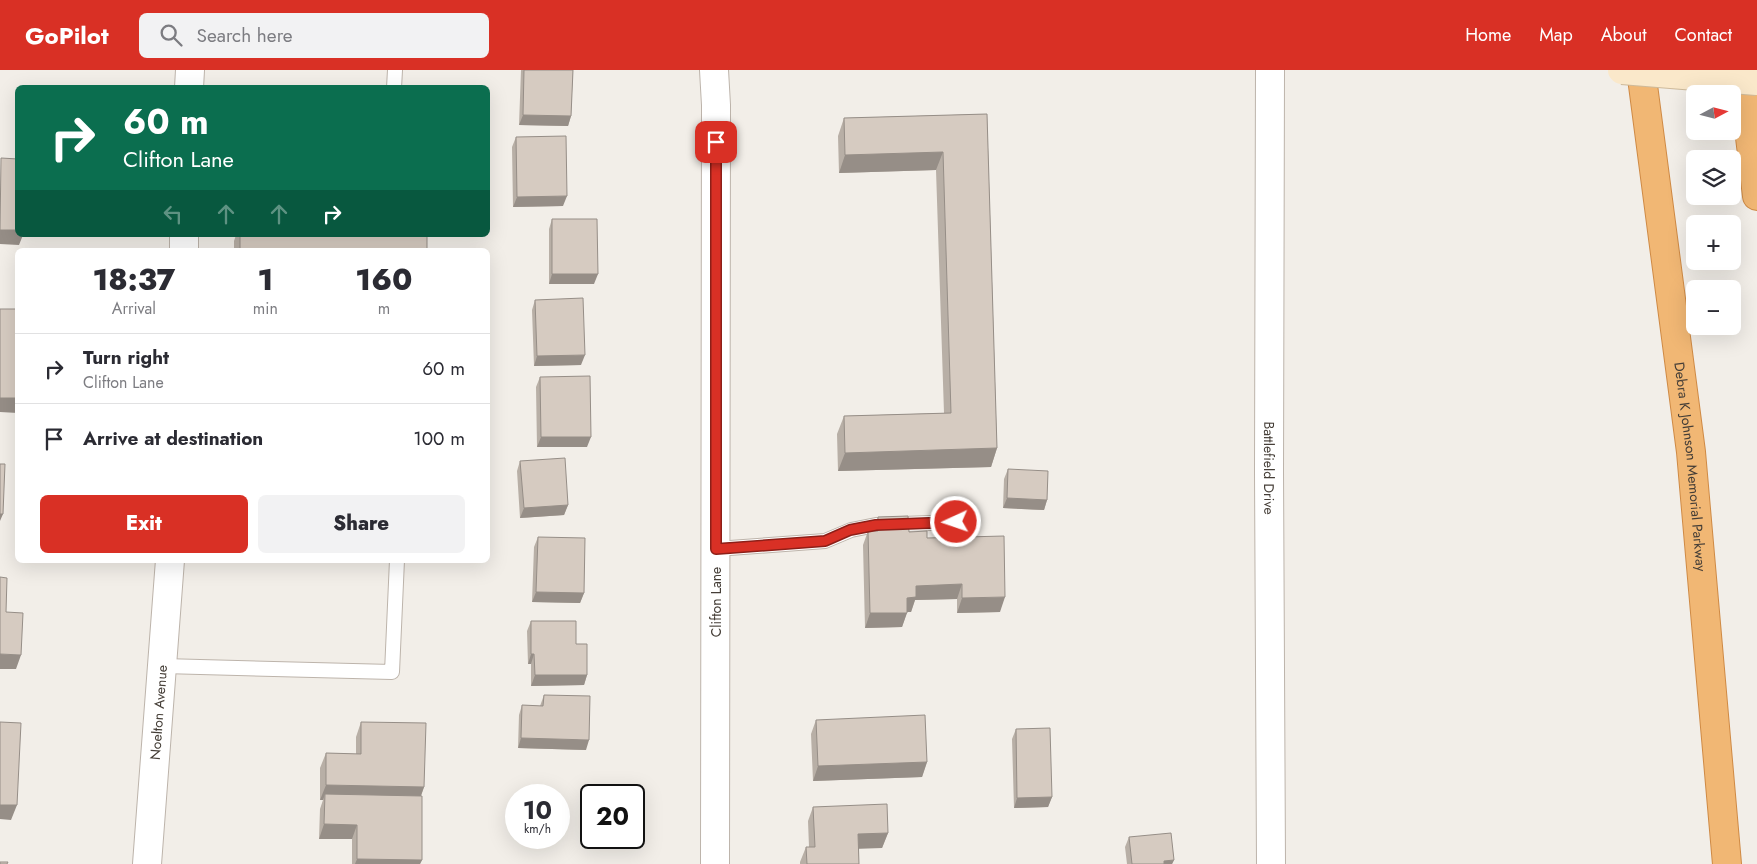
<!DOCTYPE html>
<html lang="en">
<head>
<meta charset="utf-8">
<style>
  :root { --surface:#fff; --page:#f2f2f3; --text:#2b2b33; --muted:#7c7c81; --line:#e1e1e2; --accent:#d93025 }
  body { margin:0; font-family:Jost,sans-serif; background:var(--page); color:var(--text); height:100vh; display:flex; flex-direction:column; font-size:19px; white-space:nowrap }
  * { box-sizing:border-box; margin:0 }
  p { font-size:16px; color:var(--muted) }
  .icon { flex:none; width:28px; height:28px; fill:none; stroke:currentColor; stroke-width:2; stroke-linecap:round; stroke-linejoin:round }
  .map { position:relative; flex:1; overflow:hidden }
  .drawer { position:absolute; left:15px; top:178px; width:475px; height:315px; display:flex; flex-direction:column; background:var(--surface); border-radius:8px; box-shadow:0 5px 20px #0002 }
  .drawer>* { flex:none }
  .guide { position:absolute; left:15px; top:15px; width:475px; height:152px; border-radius:8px; box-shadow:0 5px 20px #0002; background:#0b6e4f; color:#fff; overflow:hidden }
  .needle { width:32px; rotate:83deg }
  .tools { position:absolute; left:1686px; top:15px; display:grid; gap:10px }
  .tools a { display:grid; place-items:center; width:55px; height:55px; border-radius:8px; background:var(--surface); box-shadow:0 5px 20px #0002; font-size:25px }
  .speed { position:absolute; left:505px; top:714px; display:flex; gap:10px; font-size:25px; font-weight:700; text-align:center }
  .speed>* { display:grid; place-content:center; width:65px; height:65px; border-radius:50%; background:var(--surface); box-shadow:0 5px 20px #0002; line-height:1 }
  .speed small { font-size:12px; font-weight:400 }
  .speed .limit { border:2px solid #111; border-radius:8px; background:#fff; color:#111 }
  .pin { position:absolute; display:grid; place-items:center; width:42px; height:42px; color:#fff; margin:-21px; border-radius:10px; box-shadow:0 2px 8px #0006 }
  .me { position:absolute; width:55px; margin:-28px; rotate:267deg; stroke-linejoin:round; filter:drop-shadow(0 0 4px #0008) }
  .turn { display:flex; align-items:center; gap:18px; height:105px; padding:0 25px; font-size:22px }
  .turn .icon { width:65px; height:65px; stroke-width:2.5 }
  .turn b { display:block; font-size:35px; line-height:42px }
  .lanes { display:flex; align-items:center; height:48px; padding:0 25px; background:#0003; justify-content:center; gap:25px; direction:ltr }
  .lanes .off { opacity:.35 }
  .eta { display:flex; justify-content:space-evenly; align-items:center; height:85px; text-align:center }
  .eta b { font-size:30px; font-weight:800; line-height:35px }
  .action { display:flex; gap:10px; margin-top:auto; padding:10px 25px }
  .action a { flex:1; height:58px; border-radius:8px; background:var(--accent); color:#fff; font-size:20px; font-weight:800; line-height:58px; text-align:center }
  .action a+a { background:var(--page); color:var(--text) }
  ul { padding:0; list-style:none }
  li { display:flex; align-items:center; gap:15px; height:70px; padding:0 25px; border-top:1px solid var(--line) }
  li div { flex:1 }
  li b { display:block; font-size:19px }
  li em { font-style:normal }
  header { display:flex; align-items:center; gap:30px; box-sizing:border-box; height:70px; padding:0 25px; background:var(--accent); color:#fff }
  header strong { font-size:24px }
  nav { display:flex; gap:28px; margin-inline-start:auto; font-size:18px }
  .search { width:350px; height:45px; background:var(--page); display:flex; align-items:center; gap:12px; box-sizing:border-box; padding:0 18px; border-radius:8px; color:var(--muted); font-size:19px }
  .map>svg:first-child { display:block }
</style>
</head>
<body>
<header>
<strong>GoPilot</strong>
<div class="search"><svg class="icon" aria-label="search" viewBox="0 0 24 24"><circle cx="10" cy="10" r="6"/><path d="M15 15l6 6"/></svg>Search here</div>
<nav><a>Home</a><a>Map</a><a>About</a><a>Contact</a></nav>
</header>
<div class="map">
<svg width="1757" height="794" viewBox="0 0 1757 794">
  <rect width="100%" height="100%" fill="#f2eee8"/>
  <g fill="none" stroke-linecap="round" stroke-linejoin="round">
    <g stroke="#bdb4ab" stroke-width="16">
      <path id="lane" d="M 394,18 L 395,0
        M 716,479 L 825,471 L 851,460 L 876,455 L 956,452
        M 163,596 L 392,602 L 397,490"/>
    </g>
    <g stroke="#bdb4ab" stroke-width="30">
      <g id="street">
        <path d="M 714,0 L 716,35 L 715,794"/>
        <path id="s1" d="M 1270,0 L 1269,402 L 1271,794"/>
        <path d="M 189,18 L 190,0"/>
        <path d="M 184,180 L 184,165"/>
        <path id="s2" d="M 147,794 L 170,490"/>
      </g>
    </g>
    <g stroke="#cf8a45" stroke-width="30">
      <g id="highway">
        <path id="s3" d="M 1641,0 L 1691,382 L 1727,794"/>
        <path d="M 1742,0 L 1757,126"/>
      </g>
    </g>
    <use href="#lane" stroke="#fff" stroke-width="14"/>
    <use href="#street" stroke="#fff" stroke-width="28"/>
    <use href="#highway" stroke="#f1b774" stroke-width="28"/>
    <g stroke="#ceba9b" stroke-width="30" stroke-linecap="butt">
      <path id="secondary-bridge" d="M 1622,0 L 1757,11"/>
    </g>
    <use href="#secondary-bridge" stroke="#fae8ca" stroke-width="28"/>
  </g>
  <path fill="#b8afa6" d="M 521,0 L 573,0 L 571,46 L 568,56 L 519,55 Z
    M 987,44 L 997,378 L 991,397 L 838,401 L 837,364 L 844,346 L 944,343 L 936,100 L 839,103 L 838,66 L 844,48 Z
    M 516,67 L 563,136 L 513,137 L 512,77 Z
    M 552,149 L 594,214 L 549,214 L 549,159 Z
    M 236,165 L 348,166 L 348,165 L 427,165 L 427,180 L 234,180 L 234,171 Z
    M 535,230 L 581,295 L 534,296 L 532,240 Z
    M 540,307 L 587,377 L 537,377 L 536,317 Z
    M 520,391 L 568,435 L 564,445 L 520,448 L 517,401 Z
    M 1008,399 L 1047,430 L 1044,440 L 1003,438 L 1004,409 Z
    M 878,447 L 909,462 L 927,468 L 1000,542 L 957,543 L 957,529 L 915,530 L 911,542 L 907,542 L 902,557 L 865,558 L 863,475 L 868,461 L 873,461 Z
    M 538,467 L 584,523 L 580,533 L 532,532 L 534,477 Z
    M 531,551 L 576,574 L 587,605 L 584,615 L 531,616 L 531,594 L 528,594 L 527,561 Z
    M 544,625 L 586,680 L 518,678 L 519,645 L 522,635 L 540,636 Z
    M 816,650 L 927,692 L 922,707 L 813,711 L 811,664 Z
    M 361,652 L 424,717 L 421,726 L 422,790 L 420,794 L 352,794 L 352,769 L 319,769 L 320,739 L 323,730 L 320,730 L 320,698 L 326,683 L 356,684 L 356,667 Z
    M 1016,659 L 1052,727 L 1048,737 L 1014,738 L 1012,669 Z
    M 813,737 L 888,763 L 882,778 L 859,778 L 859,794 L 800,794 L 800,792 L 806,777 L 809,777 L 808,751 Z
    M 1129,767 L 1174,790 L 1172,794 L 1127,794 L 1125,777 Z"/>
  <path fill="#968e87" d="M 523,45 L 571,46 L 568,56 L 519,55 Z
    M 943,82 L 936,100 L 839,103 L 845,85 Z
    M 567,126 L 563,136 L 513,137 L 517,127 Z
    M 0,160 L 18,160 L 18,165 L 23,165 L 19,175 L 0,174 Z
    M 552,204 L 598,204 L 594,214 L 549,214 Z
    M 585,285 L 581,295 L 534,296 L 537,286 Z
    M 0,328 L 18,328 L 18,343 L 0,342 Z
    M 541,367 L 591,367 L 587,377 L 537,377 Z
    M 997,378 L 991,397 L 838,401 L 845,383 Z
    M 1007,428 L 1047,430 L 1044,440 L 1003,438 Z
    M 568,435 L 564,445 L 520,448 L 524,438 Z
    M 0,444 L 3,444 L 0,451 Z
    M 962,514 L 957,529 L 915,530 L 911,542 L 902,542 L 907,528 L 916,516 Z
    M 536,522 L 584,523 L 580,533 L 532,532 Z
    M 1005,527 L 1000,542 L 957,543 L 962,528 Z
    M 870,543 L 907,543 L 902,557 L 865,558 Z
    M 0,584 L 21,585 L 16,599 L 0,599 Z
    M 531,584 L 534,584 L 531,594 L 528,594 Z
    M 535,605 L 587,605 L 584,615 L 531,616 Z
    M 521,668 L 589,670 L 586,680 L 518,678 Z
    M 927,692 L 922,707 L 813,711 L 818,696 Z
    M 326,715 L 424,717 L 419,731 L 325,724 L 323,730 L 320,730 Z
    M 1052,727 L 1048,737 L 1014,738 L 1017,728 Z
    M 0,735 L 17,735 L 11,750 L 0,749 Z
    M 324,754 L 357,755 L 352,769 L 319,769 Z
    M 888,763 L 882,778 L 853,779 L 858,764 Z
    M 357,789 L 422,790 L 420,794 L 355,794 Z
    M 1174,790 L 1172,794 L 1163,794 L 1164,791 Z"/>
  <path fill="#d6cbc1" stroke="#968e87" d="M 524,0 L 573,0 L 571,46 L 523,45 Z
    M 987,44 L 997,378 L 845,383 L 844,346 L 951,343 L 943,82 L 845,85 L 844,48 Z
    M 566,66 L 567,126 L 517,127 L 516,67 Z
    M 1,88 L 18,89 L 18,160 L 0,160 Z
    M 552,149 L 597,149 L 598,204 L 552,204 Z
    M 240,165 L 354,166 L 354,165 L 427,165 L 427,180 L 240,180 Z
    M 583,228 L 585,285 L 537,286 L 535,230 Z
    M 0,239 L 18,239 L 18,328 L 0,328 Z
    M 590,306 L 591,367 L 541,367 L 540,307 Z
    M 565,388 L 568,435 L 524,438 L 520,391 Z
    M 0,394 L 5,394 L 3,444 L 0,444 Z
    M 1008,399 L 1048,401 L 1047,430 L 1007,428 Z
    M 908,446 L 909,462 L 927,461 L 927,468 L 1004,466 L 1005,527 L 962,528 L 962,514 L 916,516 L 916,527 L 907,528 L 907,543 L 870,543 L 868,461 L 878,461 L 878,447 Z
    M 538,467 L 585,468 L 584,523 L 536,522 Z
    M 0,507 L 7,508 L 6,542 L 23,543 L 21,585 L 0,584 Z
    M 531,551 L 576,551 L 576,574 L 587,574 L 587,605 L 535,605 L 534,584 L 531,584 Z
    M 544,625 L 590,626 L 589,670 L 521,668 L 522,635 L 543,636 Z
    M 925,645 L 927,692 L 818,696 L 816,650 Z
    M 0,652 L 21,653 L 17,735 L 0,735 Z
    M 361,652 L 426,653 L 424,717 L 326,715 L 326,683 L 361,684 Z
    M 1050,658 L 1052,727 L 1017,728 L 1016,659 Z
    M 325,724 L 422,726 L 422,790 L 357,789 L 357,755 L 324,754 Z
    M 887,734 L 888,763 L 858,764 L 859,794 L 807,794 L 806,777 L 815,777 L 813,737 Z
    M 1171,763 L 1174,790 L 1164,791 L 1164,794 L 1132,794 L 1129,767 Z
    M 0,792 L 8,792 L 7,794 L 0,794 Z"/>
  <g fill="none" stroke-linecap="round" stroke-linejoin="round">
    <g stroke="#8d1f18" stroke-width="12">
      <path id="route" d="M 716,72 L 716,479 L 825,471 L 850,460 L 876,455 L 956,452"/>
    </g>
    <use href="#route" stroke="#d93025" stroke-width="9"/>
  </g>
  <g text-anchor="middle" stroke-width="5" stroke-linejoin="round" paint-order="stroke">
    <g font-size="14" fill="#453e37" stroke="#fff">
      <text dy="5" stroke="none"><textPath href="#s3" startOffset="400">Debra K Johnson Memorial Parkway</textPath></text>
      <text dy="5" stroke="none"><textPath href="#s1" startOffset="398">Battlefield Drive</textPath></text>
      <text transform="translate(716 532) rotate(-90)" y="5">Clifton Lane</text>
      <text dy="5" stroke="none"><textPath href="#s2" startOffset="152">Noelton Avenue</textPath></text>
    </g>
  </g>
</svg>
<div class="tools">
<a><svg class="needle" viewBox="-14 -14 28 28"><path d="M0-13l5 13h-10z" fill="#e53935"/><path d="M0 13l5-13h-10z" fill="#7c7c81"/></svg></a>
<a><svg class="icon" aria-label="layers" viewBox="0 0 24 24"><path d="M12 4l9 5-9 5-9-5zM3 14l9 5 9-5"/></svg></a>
<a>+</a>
<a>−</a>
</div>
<div class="speed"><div>10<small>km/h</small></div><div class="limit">20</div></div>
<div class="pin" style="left:716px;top:72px;background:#d93025"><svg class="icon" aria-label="arrive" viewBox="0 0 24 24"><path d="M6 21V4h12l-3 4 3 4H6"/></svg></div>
<svg class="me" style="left:956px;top:452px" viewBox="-20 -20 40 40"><circle r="17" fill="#d93025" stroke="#fff" stroke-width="3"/><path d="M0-11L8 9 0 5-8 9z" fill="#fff"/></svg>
<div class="guide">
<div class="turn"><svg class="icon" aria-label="right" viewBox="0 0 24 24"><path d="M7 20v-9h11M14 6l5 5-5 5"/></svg><div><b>60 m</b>Clifton Lane</div></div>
<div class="lanes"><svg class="icon off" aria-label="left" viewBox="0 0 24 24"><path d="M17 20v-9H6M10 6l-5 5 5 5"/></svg><svg class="icon off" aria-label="ahead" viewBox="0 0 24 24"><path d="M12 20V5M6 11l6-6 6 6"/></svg><svg class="icon off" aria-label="ahead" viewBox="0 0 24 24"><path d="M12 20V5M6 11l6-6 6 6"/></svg><svg class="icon" aria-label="right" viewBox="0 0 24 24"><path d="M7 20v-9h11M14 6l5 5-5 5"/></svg></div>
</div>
<section class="drawer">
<div class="eta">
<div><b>18:37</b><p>Arrival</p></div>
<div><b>1</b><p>min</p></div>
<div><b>160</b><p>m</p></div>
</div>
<ul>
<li><svg class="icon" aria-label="right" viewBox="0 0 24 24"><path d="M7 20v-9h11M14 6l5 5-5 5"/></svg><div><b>Turn right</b><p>Clifton Lane</p></div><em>60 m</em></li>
<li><svg class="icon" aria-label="arrive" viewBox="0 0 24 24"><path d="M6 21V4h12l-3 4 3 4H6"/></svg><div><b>Arrive at destination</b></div><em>100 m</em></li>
</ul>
<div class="action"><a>Exit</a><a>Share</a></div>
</section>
</div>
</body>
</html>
